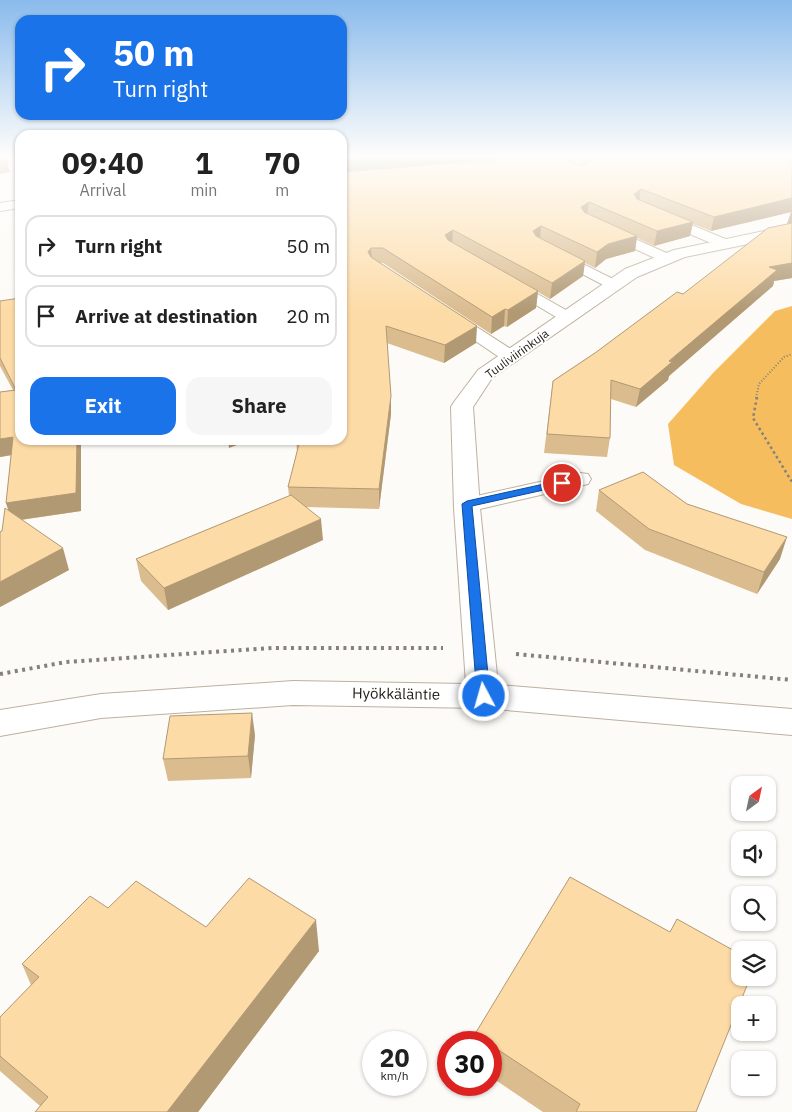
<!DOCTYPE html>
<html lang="en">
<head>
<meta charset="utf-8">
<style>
  :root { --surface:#fff; --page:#f6f6f6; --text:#222; --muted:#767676; --line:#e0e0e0; --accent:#1a73e8 }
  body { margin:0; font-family:"IBM Plex Sans",sans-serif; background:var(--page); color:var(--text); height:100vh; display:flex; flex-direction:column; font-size:19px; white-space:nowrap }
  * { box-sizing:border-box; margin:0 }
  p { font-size:16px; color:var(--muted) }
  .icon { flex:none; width:28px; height:28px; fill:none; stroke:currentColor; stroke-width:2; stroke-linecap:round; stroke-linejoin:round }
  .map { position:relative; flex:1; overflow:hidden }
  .side { position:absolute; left:15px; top:130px; width:332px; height:315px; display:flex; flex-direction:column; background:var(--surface); border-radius:15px; box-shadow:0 1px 4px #0004 }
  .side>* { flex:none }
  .top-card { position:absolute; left:15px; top:15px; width:332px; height:105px; border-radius:15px; box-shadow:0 1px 4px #0004; background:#1a73e8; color:#fff; overflow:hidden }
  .needle { width:32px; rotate:33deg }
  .buttons { position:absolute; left:731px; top:776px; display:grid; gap:10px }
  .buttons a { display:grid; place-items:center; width:45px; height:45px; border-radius:10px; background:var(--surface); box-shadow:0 1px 4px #0004; font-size:25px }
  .speed { position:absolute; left:362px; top:1031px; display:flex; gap:10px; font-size:25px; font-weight:700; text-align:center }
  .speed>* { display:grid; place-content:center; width:65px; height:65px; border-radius:50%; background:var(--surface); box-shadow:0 1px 4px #0004; line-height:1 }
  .speed small { font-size:12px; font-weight:400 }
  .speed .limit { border:8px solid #d22; background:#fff; color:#111 }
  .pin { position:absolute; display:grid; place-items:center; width:42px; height:42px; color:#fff; margin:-21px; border:2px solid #fff; border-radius:50%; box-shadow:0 1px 5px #0007 }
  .me { position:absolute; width:55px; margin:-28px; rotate:354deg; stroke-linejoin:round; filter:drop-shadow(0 0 4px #0008) }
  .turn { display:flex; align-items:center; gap:18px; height:105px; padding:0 15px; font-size:22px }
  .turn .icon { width:65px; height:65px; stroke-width:2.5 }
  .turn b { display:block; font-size:35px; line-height:42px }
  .eta { display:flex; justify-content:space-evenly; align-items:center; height:85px; text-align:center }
  .eta b { font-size:30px; font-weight:800; line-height:35px }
  .primary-button { display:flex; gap:10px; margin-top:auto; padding:10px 15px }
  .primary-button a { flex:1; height:58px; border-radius:15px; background:var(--accent); color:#fff; font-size:20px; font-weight:800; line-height:58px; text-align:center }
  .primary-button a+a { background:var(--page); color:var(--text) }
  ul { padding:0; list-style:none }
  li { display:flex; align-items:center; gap:15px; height:62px; margin:0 10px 8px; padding:0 5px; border:2px solid var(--line); border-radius:15px }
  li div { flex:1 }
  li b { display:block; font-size:19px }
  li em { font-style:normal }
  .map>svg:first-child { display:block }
</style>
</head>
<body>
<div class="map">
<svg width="792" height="1112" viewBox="0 0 792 1112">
  <rect width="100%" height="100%" fill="#fdfbf7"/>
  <path fill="#f5bd5e" d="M 792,306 L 792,519 L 741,504 L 674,465 L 668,424 L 713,373 L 775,311 Z"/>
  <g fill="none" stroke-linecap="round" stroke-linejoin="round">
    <g stroke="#bdb19e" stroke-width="2">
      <path id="service" d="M 584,157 L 608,157 L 603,160 L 560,167 L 554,164 L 560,161 Z
        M 20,200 L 20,208 L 0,211 L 0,203 Z
        M 662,213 L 728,240 L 730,243 L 723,247 L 718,246 L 657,220 L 656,217 L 657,214 Z
        M 608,227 L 671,255 L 673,258 L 671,261 L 661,261 L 603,234 L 601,231 L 603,228 Z
        M 555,250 L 619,282 L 622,285 L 619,288 L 609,288 L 550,257 L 548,254 L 550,251 Z
        M 511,279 L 573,314 L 575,317 L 573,320 L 561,320 L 506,287 L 503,284 L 506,281 Z
        M 449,311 L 455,313 L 517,353 L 520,357 L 517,361 L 511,362 L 505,361 L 443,319 L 441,316 L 443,313 Z
        M 580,473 L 588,474 L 591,479 L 588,484 L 467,512 L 459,510 L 456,505 L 459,500 Z"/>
    </g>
    <g stroke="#bdb19e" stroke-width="2">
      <path id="minor" d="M 792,225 L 792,235 L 685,257 L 637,277 L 492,378 L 473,407 L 480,508 L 498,685 L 792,709 L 792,735 L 483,708 L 293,705 L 101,718 L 0,736 L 0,710 L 101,694 L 293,681 L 466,684 L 454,508 L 451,407 L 454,402 L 478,370 L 625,269 L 674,250 Z"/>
    </g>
    <path stroke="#84807b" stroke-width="2" stroke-dasharray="1 2" stroke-linecap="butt" d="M 756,398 L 759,384 L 784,357 L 792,354"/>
    <path stroke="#84807b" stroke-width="2.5" stroke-dasharray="2.5 3" stroke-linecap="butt" d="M 757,397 L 753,418 L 792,482"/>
    <path stroke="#84807b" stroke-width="4" stroke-dasharray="3 4.5" stroke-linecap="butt" d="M 516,654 L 792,680
      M 0,674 L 66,662 L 272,648 L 443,648"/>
    <use href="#service" fill="#fff" fill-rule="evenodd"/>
    <use href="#minor" fill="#fff" fill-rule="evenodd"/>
  </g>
  <path fill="#dabc8f" d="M 342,157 L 574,157 L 564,158 L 580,164 L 581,157 L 792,157 L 792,278 L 774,281 L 773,286 L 669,376 L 668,380 L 636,407 L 611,399 L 610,438 L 607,457 L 544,453 L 553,381 L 787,224 L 791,212 L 711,231 L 693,224 L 690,236 L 654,246 L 637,238 L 635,251 L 606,259 L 595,268 L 585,263 L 583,276 L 550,299 L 538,292 L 536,308 L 507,327 L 504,326 L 491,334 L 383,263 L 380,263 L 476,343 L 444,363 L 387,343 L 391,414 L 379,509 L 306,507 L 323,540 L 168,610 L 141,581 L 136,559 L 289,496 L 288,487 L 297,452 L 296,440 L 342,440 Z
    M 0,301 L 81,511 L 21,520 L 69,570 L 0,607 L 0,532 L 2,531 L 9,511 L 6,503 L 11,455 L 0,457 L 0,392 L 13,390 L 0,366 Z
    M 599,490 L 687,504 L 780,559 L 757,594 L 645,550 L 596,511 Z
    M 255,735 L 251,778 L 168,781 L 163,759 Z
    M 108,908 L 206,927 L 319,951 L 198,1112 L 35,1112 L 40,1106 L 0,1071 L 0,1017 L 31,985 L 22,964 Z
    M 475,1034 L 696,1112 L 543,1112 L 491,1077 L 491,1042 L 474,1042 Z"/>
  <path fill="#b19974" d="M 0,157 L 6,157 L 10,172 L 0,174 Z
    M 385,157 L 532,157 L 342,173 L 342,160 Z
    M 561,157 L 574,157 L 561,159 Z
    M 641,189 L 639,202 L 634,194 Z
    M 792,198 L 792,224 L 787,224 L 791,212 L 711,231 L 714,217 Z
    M 589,202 L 587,216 L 581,207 Z
    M 693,222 L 690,236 L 654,246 L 657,231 Z
    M 541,226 L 540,240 L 533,231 Z
    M 453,230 L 452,244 L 444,250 L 445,235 Z
    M 637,236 L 635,251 L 606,259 L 595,268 L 597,252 L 608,244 Z
    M 371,248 L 372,263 L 368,252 Z
    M 585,261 L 583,276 L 550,299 L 552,283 Z
    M 792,263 L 792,278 L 774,281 L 773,286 L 669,376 L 668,380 L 636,407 L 640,389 L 769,267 Z
    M 538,291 L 536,308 L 507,327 L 508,310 Z
    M 505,309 L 504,326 L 491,334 L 492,317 Z
    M 477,326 L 476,343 L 444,363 L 445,345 Z
    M 391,396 L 391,414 L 379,509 L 379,489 Z
    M 13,437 L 18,454 L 0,457 L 0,439 Z
    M 77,440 L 81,440 L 81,511 L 12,521 L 6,503 Z
    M 228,440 L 251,440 L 229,448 Z
    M 321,519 L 323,540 L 168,610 L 164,588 Z
    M 787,537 L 780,559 L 757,594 L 764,572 Z
    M 63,548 L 69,570 L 0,607 L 0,582 Z
    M 252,713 L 255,735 L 251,778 L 248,756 Z
    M 316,920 L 319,951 L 198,1112 L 167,1112 Z"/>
  <path fill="#fddba6" stroke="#b19974" d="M 342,157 L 385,157 L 342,160 Z
    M 528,157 L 560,157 L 583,166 L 591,161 L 589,157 L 792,157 L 792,198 L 714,217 L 641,189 L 634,194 L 637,199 L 693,222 L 657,231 L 589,202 L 581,207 L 584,212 L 637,236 L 608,244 L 597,252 L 541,226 L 533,231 L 536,236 L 585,261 L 552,283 L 453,230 L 445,235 L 448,240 L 538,291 L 508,310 L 505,309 L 492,317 L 383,248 L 371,248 L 368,252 L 371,257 L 477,326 L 445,345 L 386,326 L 391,396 L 379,489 L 288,487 L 300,440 L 342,440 L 342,172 Z
    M 792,223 L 792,263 L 769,267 L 777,270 L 669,361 L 672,362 L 640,389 L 611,380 L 610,438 L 547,434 L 553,381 L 595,353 L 677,292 L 683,294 L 768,228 Z
    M 20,298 L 20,440 L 77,440 L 76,493 L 6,503 L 13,437 L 0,439 L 0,392 L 16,390 L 0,358 L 0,301 Z
    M 643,472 L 687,504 L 787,537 L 764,572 L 649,529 L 599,490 Z
    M 291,495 L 321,519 L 164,588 L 136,559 Z
    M 5,508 L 63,548 L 0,582 L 0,532 L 2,531 Z
    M 252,713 L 248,756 L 163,759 L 170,716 Z
    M 570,877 L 670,932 L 677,919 L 740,954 L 740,978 L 750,978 L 696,1112 L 576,1112 L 580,1104 L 491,1045 L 491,1042 L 487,1042 L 475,1034 Z
    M 249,878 L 316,920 L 167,1112 L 35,1112 L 48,1097 L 0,1056 L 0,1017 L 39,977 L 22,964 L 90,896 L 108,908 L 136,881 L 206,927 Z"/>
  <linearGradient id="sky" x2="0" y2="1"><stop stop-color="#8abbec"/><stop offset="0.5" stop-color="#fefdfb"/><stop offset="1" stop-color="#fefdfb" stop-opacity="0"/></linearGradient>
  <rect width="792" height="312" fill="url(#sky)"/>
  <path fill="#1a73e8" stroke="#114b97" d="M 562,480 L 566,481 L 568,483 L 566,485 L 472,506 L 490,696 L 488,699 L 479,699 L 477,696 L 462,504 L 467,501 Z"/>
  <g text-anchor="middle" stroke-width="4" stroke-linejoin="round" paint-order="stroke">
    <g font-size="12" fill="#201c15" stroke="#fff">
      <text transform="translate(517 354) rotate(-36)" y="4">Tuuliviirinkuja</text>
    </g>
    <g font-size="15" fill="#201c15" stroke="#fff">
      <text transform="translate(396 694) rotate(1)" y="5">Hyökkäläntie</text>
    </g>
  </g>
</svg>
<div class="buttons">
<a><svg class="needle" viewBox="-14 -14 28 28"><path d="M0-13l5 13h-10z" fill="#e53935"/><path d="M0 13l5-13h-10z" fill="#767676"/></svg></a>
<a><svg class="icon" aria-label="sound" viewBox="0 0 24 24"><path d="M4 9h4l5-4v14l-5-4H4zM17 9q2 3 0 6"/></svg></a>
<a><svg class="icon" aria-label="search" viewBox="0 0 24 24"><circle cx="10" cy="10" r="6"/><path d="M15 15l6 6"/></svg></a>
<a><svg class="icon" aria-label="layers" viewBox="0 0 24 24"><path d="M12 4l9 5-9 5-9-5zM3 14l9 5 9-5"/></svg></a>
<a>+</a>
<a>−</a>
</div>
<div class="speed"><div>20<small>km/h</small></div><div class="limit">30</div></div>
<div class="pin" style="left:562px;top:483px;background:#d93025"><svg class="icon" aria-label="arrive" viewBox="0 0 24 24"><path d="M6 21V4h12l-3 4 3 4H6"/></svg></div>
<svg class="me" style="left:484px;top:696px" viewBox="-20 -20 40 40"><circle r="17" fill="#1a73e8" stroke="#fff" stroke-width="3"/><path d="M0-11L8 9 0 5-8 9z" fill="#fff"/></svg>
<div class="top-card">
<div class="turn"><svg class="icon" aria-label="right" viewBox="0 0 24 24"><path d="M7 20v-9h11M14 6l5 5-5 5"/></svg><div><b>50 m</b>Turn right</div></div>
</div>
<section class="side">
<div class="eta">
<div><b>09:40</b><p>Arrival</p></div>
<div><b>1</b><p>min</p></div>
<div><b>70</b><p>m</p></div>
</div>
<ul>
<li><svg class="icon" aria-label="right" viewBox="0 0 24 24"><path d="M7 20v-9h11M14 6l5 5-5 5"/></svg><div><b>Turn right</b></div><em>50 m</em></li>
<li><svg class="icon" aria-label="arrive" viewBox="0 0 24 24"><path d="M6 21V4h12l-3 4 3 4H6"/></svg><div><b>Arrive at destination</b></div><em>20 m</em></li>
</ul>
<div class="primary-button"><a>Exit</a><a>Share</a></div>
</section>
</div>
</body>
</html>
